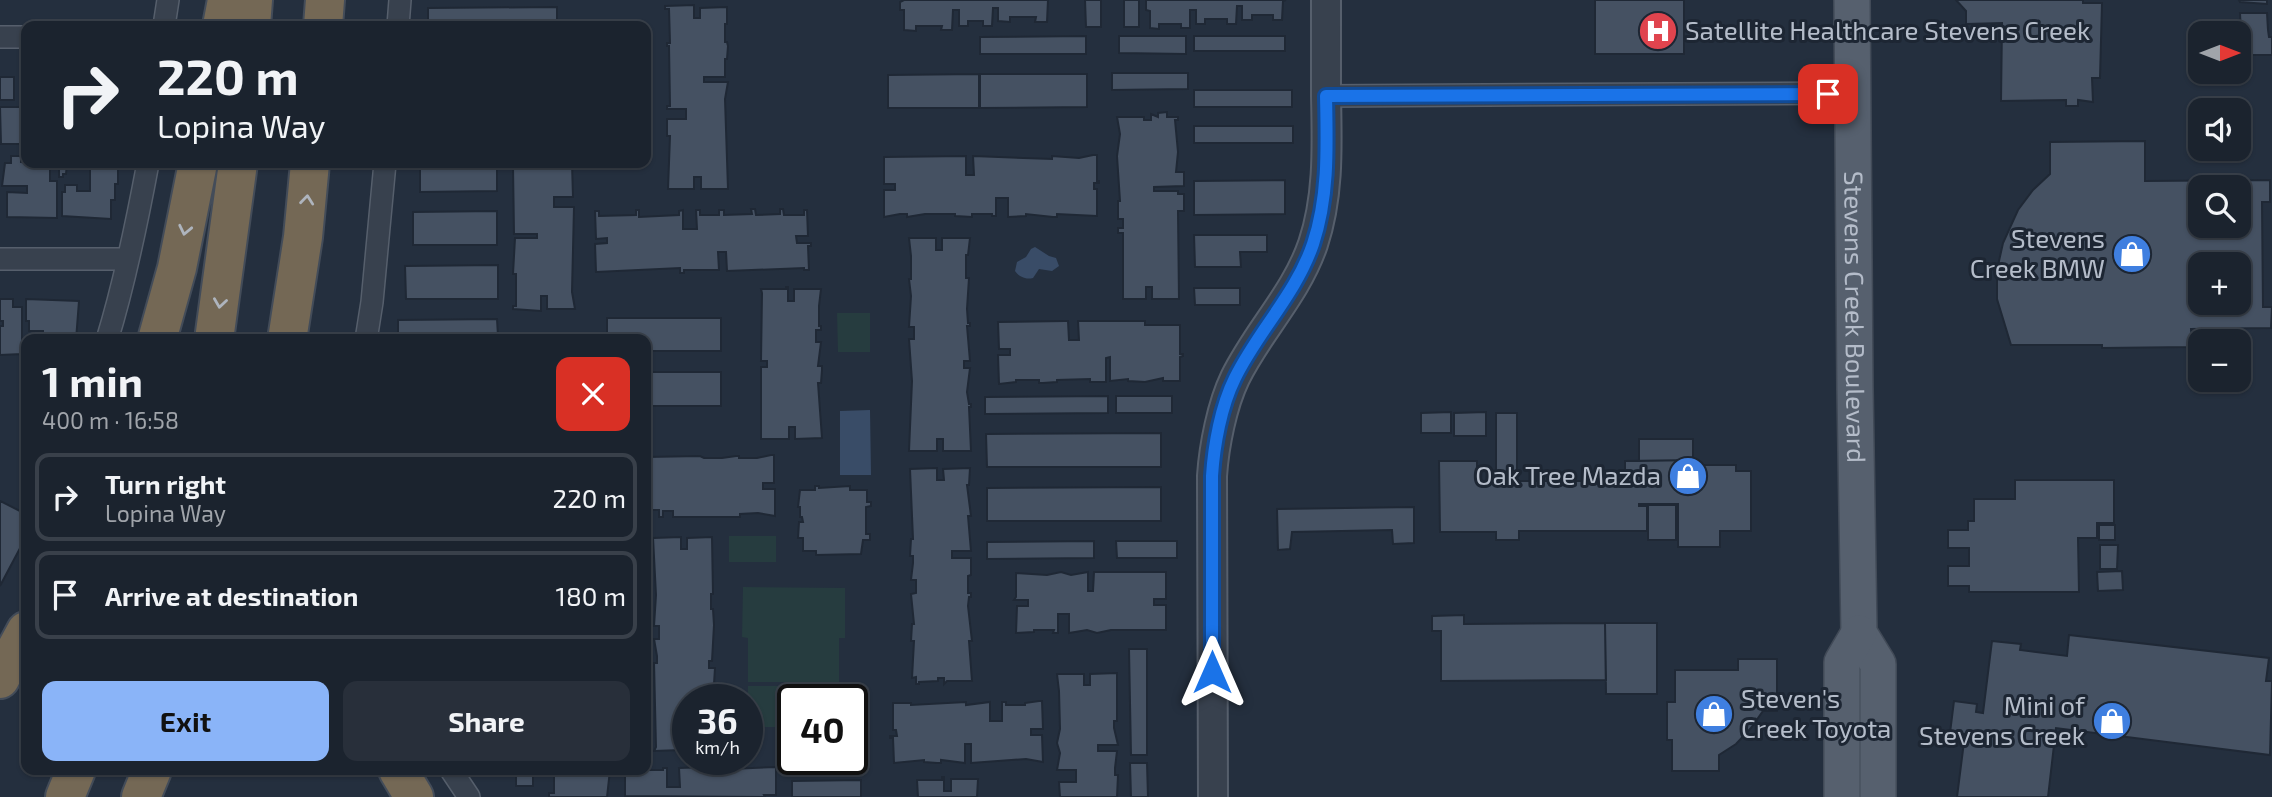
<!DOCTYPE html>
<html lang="en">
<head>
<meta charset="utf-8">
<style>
  :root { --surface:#1b232e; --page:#282f3a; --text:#f1f3f6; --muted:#a0a4aa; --line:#39404a; --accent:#8ab4f8 }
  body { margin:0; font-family:"Exo 2",sans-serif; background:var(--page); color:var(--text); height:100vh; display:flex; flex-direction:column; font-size:26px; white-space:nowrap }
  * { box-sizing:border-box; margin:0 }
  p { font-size:23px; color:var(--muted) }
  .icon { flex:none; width:38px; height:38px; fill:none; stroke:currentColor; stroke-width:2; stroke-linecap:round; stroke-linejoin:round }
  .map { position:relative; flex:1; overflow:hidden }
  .sheet { position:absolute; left:21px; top:334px; width:630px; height:441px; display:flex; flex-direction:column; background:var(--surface); border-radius:14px; box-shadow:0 2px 5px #0004,0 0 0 2px var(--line) }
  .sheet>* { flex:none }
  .guide { position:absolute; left:21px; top:21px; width:630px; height:147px; border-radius:14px; box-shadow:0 2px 5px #0004,0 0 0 2px var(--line); background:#1b232e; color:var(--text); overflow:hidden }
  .needle { width:46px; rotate:90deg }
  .fabs { position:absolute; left:2188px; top:21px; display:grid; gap:14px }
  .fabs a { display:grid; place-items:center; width:63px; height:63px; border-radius:14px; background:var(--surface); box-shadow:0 2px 5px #0004,0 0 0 2px var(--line); font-size:35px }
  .speed { position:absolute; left:672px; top:684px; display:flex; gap:14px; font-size:35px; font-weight:700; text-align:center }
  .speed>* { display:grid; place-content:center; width:91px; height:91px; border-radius:50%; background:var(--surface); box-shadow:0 2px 5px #0004,0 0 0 2px var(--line); line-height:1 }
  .speed small { font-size:18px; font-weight:400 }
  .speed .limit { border:4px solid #111; border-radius:10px; background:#fff; color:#111 }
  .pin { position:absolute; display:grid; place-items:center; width:60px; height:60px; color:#fff; margin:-30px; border-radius:14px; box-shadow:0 4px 10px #0006 }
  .me { position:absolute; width:77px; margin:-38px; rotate:0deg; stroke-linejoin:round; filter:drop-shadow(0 0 5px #0008) }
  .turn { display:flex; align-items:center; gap:24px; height:147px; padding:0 21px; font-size:32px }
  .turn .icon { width:91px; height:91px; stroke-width:2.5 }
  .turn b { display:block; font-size:49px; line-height:60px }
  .round { display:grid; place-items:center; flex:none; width:74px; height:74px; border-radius:14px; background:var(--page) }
  .summary { display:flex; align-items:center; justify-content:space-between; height:119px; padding:0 21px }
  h1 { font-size:42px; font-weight:700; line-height:52px }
  .cta { display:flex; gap:14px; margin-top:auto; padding:14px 21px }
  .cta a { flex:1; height:80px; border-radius:14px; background:var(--accent); color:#111; font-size:28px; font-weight:700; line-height:80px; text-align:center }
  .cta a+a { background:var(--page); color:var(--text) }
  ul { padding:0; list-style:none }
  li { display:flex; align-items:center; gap:21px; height:88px; margin:0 14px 10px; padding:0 7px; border:4px solid var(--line); border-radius:14px }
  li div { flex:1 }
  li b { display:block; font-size:26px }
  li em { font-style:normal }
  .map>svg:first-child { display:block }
</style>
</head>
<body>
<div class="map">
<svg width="2272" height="797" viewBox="0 0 2272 797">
  <rect width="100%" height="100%" fill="#242f3e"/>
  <path fill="#263c3f" d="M 837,313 L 870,313 L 870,352 L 838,352 Z
    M 729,536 L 776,536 L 776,562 L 729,562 Z
    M 743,587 L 845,588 L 845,638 L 839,638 L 839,682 L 748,682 L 748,638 L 742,637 Z
    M 748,686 L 839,686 L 839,700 L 793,700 L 793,727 L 748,727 Z"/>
  <path fill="#394c67" d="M 1035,247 L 1049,256 L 1056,258 L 1059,266 L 1052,271 L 1039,269 L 1033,278 C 1026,280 1019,277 1015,271 L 1017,262 L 1026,257 L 1031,249 Z
    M 870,410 L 871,475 L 840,475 L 840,411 Z"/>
  <path fill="#455162" stroke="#1f2835" stroke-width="2" fill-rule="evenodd" d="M 904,0 L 1048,0 L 1047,22 L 1035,22 L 1036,17 L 1010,17 L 1010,22 L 998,21 L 998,8 L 993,8 L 992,26 L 983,26 L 983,21 L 968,21 L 968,26 L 959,26 L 959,10 L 953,10 L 952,30 L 941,30 L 942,26 L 916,26 L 916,31 L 904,30 L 904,10 L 900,10 L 900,2 Z
    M 1085,0 L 1101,0 L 1101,27 L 1086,27 Z
    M 1124,0 L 1139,0 L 1139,27 L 1124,27 Z
    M 1146,0 L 1286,0 L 1283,1 L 1282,20 L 1273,20 L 1273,15 L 1252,15 L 1252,20 L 1242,20 L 1242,6 L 1237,6 L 1236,24 L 1227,24 L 1227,19 L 1205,19 L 1205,24 L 1196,24 L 1196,10 L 1190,10 L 1190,28 L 1181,28 L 1181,24 L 1159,24 L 1159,29 L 1150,28 L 1150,11 L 1146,10 Z
    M 1595,0 L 1684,0 L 1684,54 L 1595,54 Z
    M 1956,0 L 2083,0 L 2083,3 L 2102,3 L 2100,78 L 2092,78 L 2093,102 L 2078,100 L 2078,106 L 2066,106 L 2066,100 L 2001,101 L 2002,23 L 1966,24 L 1966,11 Z
    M 2239,0 L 2267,0 L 2267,4 L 2240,2 Z
    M 694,5 L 694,18 L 700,18 L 700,8 L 727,7 L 727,24 L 725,24 L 725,42 L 727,42 L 728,46 L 727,59 L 725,59 L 725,77 L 704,77 L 704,82 L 728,82 L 725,99 L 728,189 L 701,189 L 701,177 L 694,177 L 694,189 L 668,189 L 670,136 L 667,136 L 667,119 L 686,119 L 686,109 L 667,109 L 667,106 L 670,106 L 669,46 L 667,46 L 667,43 L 670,43 L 669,9 L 665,9 L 665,6 Z
    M 557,7 L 557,24 L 428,25 L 428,8 Z
    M 2240,13 L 2267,13 L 2268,30 L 2269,37 L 2272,37 L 2272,55 L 2242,55 Z
    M 1086,36 L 1086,54 L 980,54 L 980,37 Z
    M 1119,36 L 1186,36 L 1186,54 L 1119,53 Z
    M 1194,36 L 1285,36 L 1285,51 L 1194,51 Z
    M 1112,73 L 1188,73 L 1188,89 L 1112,90 Z
    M 979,74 L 979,108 L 888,108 L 888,75 Z
    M 980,74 L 1087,74 L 1087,107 L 980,108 Z
    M 0,77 L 14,77 L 14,100 L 0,100 Z
    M 1194,90 L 1292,90 L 1292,107 L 1194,107 Z
    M 0,107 L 22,107 L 22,144 L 1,144 Z
    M 1167,112 L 1167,117 L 1178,117 L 1178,120 L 1175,120 L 1178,152 L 1176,172 L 1184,172 L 1184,186 L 1154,187 L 1154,191 L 1178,191 L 1178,194 L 1184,194 L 1184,211 L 1178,211 L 1179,299 L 1152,299 L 1152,287 L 1146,287 L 1146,299 L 1123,299 L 1123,233 L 1118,233 L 1118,228 L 1123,228 L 1123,219 L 1118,219 L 1118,201 L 1120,201 L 1117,156 L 1120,134 L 1117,117 L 1144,117 L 1144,120 L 1151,120 L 1151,114 L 1158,117 L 1158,113 Z
    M 1194,126 L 1293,126 L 1293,143 L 1194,143 Z
    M 2145,141 L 2145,181 L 2270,180 L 2270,202 L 2262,202 L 2263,307 L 2272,307 L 2271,328 L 2191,329 L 2192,347 L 2102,348 L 2102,345 L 2011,345 L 1997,299 L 1997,270 L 2003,243 L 2018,210 L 2033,190 L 2050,174 L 2050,142 ZM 2200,187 L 2238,187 L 2238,226 L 2200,226 ZM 2200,264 L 2238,264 L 2238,303 L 2200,303 Z
    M 1093,155 L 1097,155 L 1097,181 L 1099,181 L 1099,183 L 1094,183 L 1094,189 L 1097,189 L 1097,216 L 1057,214 L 1057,217 L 1053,217 L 1026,214 L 1026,216 L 1008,217 L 1008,198 L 996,198 L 996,216 L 992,216 L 992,214 L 972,214 L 972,217 L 955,216 L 955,214 L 925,214 L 907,217 L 907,214 L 900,214 L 884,217 L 884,190 L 895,190 L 895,184 L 884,184 L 884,157 L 966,156 L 966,175 L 974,175 L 973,156 L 1052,159 L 1052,156 L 1079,158 Z
    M 11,156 L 21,156 L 21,162 L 50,163 L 50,181 L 57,181 L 57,218 L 7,217 L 7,192 L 27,193 L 27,186 L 2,186 L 5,163 L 11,163 Z
    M 59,163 L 67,163 L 66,174 L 63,174 L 63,177 L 59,177 Z
    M 90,163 L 118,163 L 118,184 L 115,184 L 115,200 L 111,200 L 111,219 L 62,216 L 62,192 L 65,192 L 65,185 L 77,185 L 77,191 L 90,191 Z
    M 420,163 L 497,163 L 497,191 L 420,192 Z
    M 515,163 L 572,163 L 573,197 L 554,197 L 554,207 L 574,207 L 572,292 L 575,309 L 547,309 L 547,296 L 541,296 L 541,311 L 513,309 L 513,306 L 516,306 L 516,274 L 513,274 L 515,238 L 537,238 L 537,234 L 514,234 L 513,167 L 515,167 Z
    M 1285,180 L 1285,214 L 1194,215 L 1194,181 Z
    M 751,209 L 755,209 L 756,215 L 780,214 L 780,209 L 783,209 L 784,215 L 804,215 L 804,210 L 807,210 L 808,236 L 796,236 L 797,243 L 811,243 L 811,246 L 808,246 L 809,270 L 804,270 L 804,268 L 727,271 L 726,252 L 718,252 L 719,270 L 684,270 L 684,273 L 680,273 L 680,268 L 596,272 L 595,244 L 607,243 L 607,238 L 596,239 L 595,211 L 599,211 L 599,216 L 636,215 L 636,210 L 639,210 L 639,217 L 679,215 L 679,211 L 683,210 L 683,229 L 697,229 L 696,210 L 700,210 L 700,215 L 719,215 L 719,210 L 724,210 L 724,215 L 752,214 Z
    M 497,211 L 497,245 L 413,245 L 413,212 Z
    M 1194,235 L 1267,235 L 1267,252 L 1240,252 L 1241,267 L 1195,267 Z
    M 909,238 L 936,238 L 936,250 L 942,250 L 942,238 L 970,238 L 968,255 L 966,255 L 966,278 L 969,278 L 967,309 L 968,323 L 970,323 L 970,326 L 967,326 L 970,361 L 964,361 L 964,368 L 970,368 L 967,392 L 969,404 L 971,404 L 971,407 L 969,407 L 971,451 L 943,451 L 943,439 L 937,439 L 937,451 L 909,451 L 912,381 L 909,339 L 914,339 L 914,327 L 909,327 L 911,296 L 909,279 L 911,279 L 911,256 Z
    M 498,265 L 498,299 L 406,299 L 405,266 Z
    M 786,287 L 788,287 L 788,301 L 794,301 L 794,289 L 821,289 L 819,306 L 819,326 L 821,326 L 821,330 L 816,330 L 816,342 L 821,342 L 818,366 L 822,366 L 822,370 L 821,383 L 818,383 L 822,438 L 795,439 L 795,427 L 789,427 L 789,439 L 761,439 L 761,367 L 767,367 L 767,361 L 761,361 L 762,293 L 761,289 L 786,289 Z
    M 1194,288 L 1240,288 L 1240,305 L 1195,305 Z
    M 0,299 L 13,299 L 13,307 L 22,307 L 22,354 L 0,355 L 0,326 L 3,326 L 3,321 L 0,321 Z
    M 26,299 L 79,301 L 76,340 L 27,340 L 43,339 L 43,331 L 29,331 L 29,321 L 26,321 Z
    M 607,318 L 721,318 L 721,351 L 646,351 L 646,340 L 607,340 Z
    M 497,319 L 498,336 L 398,337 L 398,320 Z
    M 1065,321 L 1068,321 L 1069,340 L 1079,340 L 1078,321 L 1145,321 L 1145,325 L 1180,325 L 1180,354 L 1183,354 L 1183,356 L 1180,357 L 1180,381 L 1163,381 L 1163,378 L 1145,382 L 1128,381 L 1128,379 L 1110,381 L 1110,357 L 1106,358 L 1106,382 L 1090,382 L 1090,379 L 1057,380 L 1057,382 L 1043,383 L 1039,383 L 1039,380 L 1016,380 L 1016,382 L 999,384 L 998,355 L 1010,355 L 1010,349 L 999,349 L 998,322 Z
    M 580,333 L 580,340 L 504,340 L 504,334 Z
    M 2195,346 L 2200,346 L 2200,369 L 2195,369 Z
    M 646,372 L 721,372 L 721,406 L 646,406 Z
    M 1108,396 L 1108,413 L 985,414 L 985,397 Z
    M 1116,396 L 1172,396 L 1172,413 L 1116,413 Z
    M 1451,412 L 1451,433 L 1421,433 L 1421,413 Z
    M 1486,412 L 1486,436 L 1454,436 L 1454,413 Z
    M 1496,413 L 1517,413 L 1517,481 L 1625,481 L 1625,461 L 1693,460 L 1693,465 L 1736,465 L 1736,471 L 1751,471 L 1751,531 L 1720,531 L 1720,547 L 1678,547 L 1678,504 L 1639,504 L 1639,506 L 1647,506 L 1647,531 L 1519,531 L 1519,540 L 1496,540 L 1496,532 L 1440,532 L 1439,461 L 1477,461 L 1477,481 L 1496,481 Z
    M 1161,433 L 1161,467 L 987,467 L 986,434 Z
    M 1639,439 L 1693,439 L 1693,460 L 1639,461 Z
    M 771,455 L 774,455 L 774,483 L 763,483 L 763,489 L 775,489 L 775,516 L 758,513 L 740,514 L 740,517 L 673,517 L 673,511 L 663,511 L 663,517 L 659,517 L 659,510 L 646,510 L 646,457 L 700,456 L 704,458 L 722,458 L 736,456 L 739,456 L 739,458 L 757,458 Z
    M 937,468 L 937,480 L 944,480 L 943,469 L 970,468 L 969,485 L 967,485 L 971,516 L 968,516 L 971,551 L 952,551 L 952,558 L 971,558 L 971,575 L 968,576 L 968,593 L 971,593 L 971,597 L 969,597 L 968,606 L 972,641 L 969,641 L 972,681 L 947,681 L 944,684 L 944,678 L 938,678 L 938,681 L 919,682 L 919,684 L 916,684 L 916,677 L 912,678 L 914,641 L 911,641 L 912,624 L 914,624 L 911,594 L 916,593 L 916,580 L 911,580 L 913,563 L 913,556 L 910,556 L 911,539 L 913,539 L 910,469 Z
    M 2015,480 L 2114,480 L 2114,523 L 2097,523 L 2097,538 L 2078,538 L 2079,592 L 1969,592 L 1969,586 L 1948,586 L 1948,566 L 1969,566 L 1969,548 L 1948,548 L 1948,530 L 1968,530 L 1968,521 L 1974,521 L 1974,499 L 2015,499 Z
    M 815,486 L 819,486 L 819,488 L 850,486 L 850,490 L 867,490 L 867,502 L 871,502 L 871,506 L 866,507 L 866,534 L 870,534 L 870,540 L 863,540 L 861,554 L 816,555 L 816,551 L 803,551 L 803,538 L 798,538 L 799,522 L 803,522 L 802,517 L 800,517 L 800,507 L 798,507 L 800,490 L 815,490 Z
    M 1161,487 L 1161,521 L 987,521 L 987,488 Z
    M 0,501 L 26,514 L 26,537 L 0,586 Z
    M 1648,505 L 1676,505 L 1676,540 L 1648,540 Z
    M 1414,507 L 1414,543 L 1393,544 L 1392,530 L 1292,532 L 1290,549 L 1278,550 L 1277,509 Z
    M 2099,525 L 2115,525 L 2115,540 L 2099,540 Z
    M 681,537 L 681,549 L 687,549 L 687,538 L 712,537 L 713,594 L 711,594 L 711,609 L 713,609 L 714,625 L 712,661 L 709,661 L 709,668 L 715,668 L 713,700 L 688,700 L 688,743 L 688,739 L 682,739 L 682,750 L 654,751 L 656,747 L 654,663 L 657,663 L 657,656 L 654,639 L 659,639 L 659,626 L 654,626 L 656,595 L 653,538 Z
    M 1094,541 L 1094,558 L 987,559 L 987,542 Z
    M 1116,541 L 1177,541 L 1177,558 L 1117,558 Z
    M 2100,545 L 2118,545 L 2117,569 L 2100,569 Z
    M 2122,571 L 2123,590 L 2098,591 L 2097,572 Z
    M 1061,572 L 1071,575 L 1088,572 L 1088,591 L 1093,591 L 1094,572 L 1166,572 L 1166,599 L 1154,599 L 1154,605 L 1166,605 L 1166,630 L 1111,630 L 1097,633 L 1087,630 L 1069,633 L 1069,614 L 1058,614 L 1058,633 L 1053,633 L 1054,630 L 1034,630 L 1034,632 L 1016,633 L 1017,606 L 1028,606 L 1028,600 L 1014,600 L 1016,597 L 1016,573 L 1047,575 Z
    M 1464,615 L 1464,624 L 1605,623 L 1606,680 L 1441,681 L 1441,631 L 1432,631 L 1432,616 Z
    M 1605,623 L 1657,623 L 1657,694 L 1606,694 Z
    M 2069,635 L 2269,658 L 2266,681 L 2272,681 L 2270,755 L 2056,728 L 2048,797 L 1957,797 L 1965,734 L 1950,733 L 1954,701 L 1977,704 L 1976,712 L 1983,713 L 1992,641 L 2021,644 L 2020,650 L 2067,656 Z
    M 1129,649 L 1147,649 L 1147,755 L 1131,755 Z
    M 1738,659 L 1777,659 L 1777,711 L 1763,711 L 1751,728 L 1736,744 L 1719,755 L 1719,771 L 1672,771 L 1672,740 L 1667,740 L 1667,702 L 1675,702 L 1675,670 L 1738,670 Z
    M 1117,673 L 1117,721 L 1114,721 L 1114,728 L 1118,745 L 1098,745 L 1098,751 L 1117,751 L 1115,768 L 1115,775 L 1118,775 L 1117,797 L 1060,797 L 1059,782 L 1076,782 L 1076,770 L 1057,770 L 1060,753 L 1057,743 L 1060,729 L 1059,691 L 1057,674 L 1084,674 L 1084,685 L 1090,685 L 1090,674 Z
    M 1039,701 L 1042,701 L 1043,729 L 1031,729 L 1031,735 L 1042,735 L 1043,762 L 1026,759 L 971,763 L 971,744 L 965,744 L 965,763 L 941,760 L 941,763 L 937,763 L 924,762 L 924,760 L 894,763 L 893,738 L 890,738 L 890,736 L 897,736 L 896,730 L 893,730 L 893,703 L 911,703 L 911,705 L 966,702 L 966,705 L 990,702 L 990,721 L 1002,721 L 1002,702 L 1006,702 L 1006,705 L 1025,705 L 1025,703 Z
    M 1130,763 L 1147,763 L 1148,797 L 1131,797 Z
    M 707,767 L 707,770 L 776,767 L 776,795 L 764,795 L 765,797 L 625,796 L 625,770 L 663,770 L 663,768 L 667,768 L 667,787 L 680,787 L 679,768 Z
    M 516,770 L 533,770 L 533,786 L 516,786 Z
    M 554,770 L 610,770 L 607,797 L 549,797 L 549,793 L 554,793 Z
    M 942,777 L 944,777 L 944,791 L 951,791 L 951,779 L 978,779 L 977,797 L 918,797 L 917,780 L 942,780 Z
    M 861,780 L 861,797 L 792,797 L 792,781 Z"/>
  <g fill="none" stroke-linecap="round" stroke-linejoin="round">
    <g stroke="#565f6c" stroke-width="24">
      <path id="minor" d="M 164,26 L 168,0
        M 398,26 L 400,0
        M 0,37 L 26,37
        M 1326,96 L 1853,93
        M 0,259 L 128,259
        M 107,340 C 125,282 137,222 148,163
        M 366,340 L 372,302 L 385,163
        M 451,770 L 469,797"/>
    </g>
    <g stroke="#565f6c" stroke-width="32">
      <path id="tertiary" d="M 1213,797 L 1212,476 C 1214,446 1222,405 1235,378 C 1258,331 1296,294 1313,244 C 1329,196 1327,146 1326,96 C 1326,64 1326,32 1326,0"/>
    </g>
    <g stroke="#414a57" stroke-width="38">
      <g id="primary">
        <path id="s1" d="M 1852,0 L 1855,389 L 1859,633 L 1878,664 L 1878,797"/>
        <path d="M 1842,797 L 1842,662 L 1859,633"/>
      </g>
    </g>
    <g stroke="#434c59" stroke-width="42">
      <path id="motorway" d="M 222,26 L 227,0
        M 251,26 L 253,0
        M 323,26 L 325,0
        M 157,340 L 177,268 L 198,163
        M 214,340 L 238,163
        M 287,340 L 303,237 L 310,163
        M 0,679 L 26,631
        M 398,770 L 414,797
        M 65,797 L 76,770
        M 141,797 L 152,770"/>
    </g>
    <use href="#minor" stroke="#38414e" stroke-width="21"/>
    <use href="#tertiary" stroke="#38414e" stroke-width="28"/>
    <use href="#primary" stroke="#56606e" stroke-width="35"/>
    <use href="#motorway" stroke="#746855" stroke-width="38"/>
  </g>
  <defs><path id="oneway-chevron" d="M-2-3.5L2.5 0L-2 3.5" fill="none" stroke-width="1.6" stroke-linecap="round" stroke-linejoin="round" transform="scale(1.75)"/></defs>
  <g stroke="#aeb4bd">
    <use href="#oneway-chevron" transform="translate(307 200) rotate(-84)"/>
    <use href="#oneway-chevron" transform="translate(185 230) rotate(102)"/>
    <use href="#oneway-chevron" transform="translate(220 303) rotate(98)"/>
  </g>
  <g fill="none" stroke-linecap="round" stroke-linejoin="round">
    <g stroke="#114b97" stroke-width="18">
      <path id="route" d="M 1212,672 L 1212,476 C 1214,445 1221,406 1235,378 C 1258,331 1296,294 1313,244 C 1329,196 1327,146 1326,96 L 1828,94"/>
    </g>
    <use href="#route" stroke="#1a73e8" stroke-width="12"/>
  </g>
  <defs>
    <g id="hospital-disc" transform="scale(2.0125)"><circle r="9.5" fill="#e0444e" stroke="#1d2633"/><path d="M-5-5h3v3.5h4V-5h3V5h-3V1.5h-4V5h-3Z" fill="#fff"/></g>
    <g id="shop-disc" transform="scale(2.0125)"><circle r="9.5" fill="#3f7fe0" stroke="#1d2633"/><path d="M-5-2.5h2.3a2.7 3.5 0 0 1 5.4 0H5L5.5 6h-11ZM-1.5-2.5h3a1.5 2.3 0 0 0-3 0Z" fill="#fff"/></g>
  </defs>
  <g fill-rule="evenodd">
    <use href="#hospital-disc" x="1658" y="31"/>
    <use href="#shop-disc" x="2132" y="254"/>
    <use href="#shop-disc" x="1688" y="476"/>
    <use href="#shop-disc" x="1714" y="714"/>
    <use href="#shop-disc" x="2112" y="721"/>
  </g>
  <g text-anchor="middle" stroke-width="6" stroke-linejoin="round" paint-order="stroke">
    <g font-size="26" fill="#b4bcc9" stroke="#1d2633" text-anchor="end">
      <text x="1685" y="40" text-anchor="start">Satellite Healthcare Stevens Creek</text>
      <text x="2105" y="248">Stevens<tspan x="2105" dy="30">Creek BMW</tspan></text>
      <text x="1661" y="485">Oak Tree Mazda</text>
      <text x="1741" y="708" text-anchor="start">Steven's<tspan x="1741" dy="30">Creek Toyota</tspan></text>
      <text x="2085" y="715">Mini of<tspan x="2085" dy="30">Stevens Creek</tspan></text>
    </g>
    <g font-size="26" fill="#b4bcc9" stroke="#1d2633">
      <text dy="9" stroke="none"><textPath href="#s1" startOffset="317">Stevens Creek Boulevard</textPath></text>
    </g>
  </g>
</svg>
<div class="fabs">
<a><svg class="needle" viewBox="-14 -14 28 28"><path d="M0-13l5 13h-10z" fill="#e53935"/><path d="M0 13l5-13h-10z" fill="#a0a4aa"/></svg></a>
<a><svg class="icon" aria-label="sound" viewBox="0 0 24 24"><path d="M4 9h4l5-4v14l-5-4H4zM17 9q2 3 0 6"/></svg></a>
<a><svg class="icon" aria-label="search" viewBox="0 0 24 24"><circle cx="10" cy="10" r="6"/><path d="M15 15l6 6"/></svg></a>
<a>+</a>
<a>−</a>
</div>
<div class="speed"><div>36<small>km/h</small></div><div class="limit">40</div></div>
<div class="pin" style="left:1828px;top:94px;background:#d93025"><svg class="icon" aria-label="arrive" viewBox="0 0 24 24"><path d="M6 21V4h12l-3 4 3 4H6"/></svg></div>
<svg class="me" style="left:1212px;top:672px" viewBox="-20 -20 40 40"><path d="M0-17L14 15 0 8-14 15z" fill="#1a73e8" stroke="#fff" stroke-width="4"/></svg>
<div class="guide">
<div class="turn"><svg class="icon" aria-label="right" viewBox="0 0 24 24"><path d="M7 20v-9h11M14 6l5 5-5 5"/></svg><div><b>220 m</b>Lopina Way</div></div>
</div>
<section class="sheet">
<div class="summary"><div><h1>1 min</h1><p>400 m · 16:58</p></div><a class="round" style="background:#d93025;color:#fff"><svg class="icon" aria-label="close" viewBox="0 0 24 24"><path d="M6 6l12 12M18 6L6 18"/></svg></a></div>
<ul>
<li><svg class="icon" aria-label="right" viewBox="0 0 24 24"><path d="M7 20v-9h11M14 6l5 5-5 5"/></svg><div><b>Turn right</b><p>Lopina Way</p></div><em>220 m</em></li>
<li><svg class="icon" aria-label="arrive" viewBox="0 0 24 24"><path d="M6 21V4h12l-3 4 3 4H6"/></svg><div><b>Arrive at destination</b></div><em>180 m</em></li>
</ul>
<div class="cta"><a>Exit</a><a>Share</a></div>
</section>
</div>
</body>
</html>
